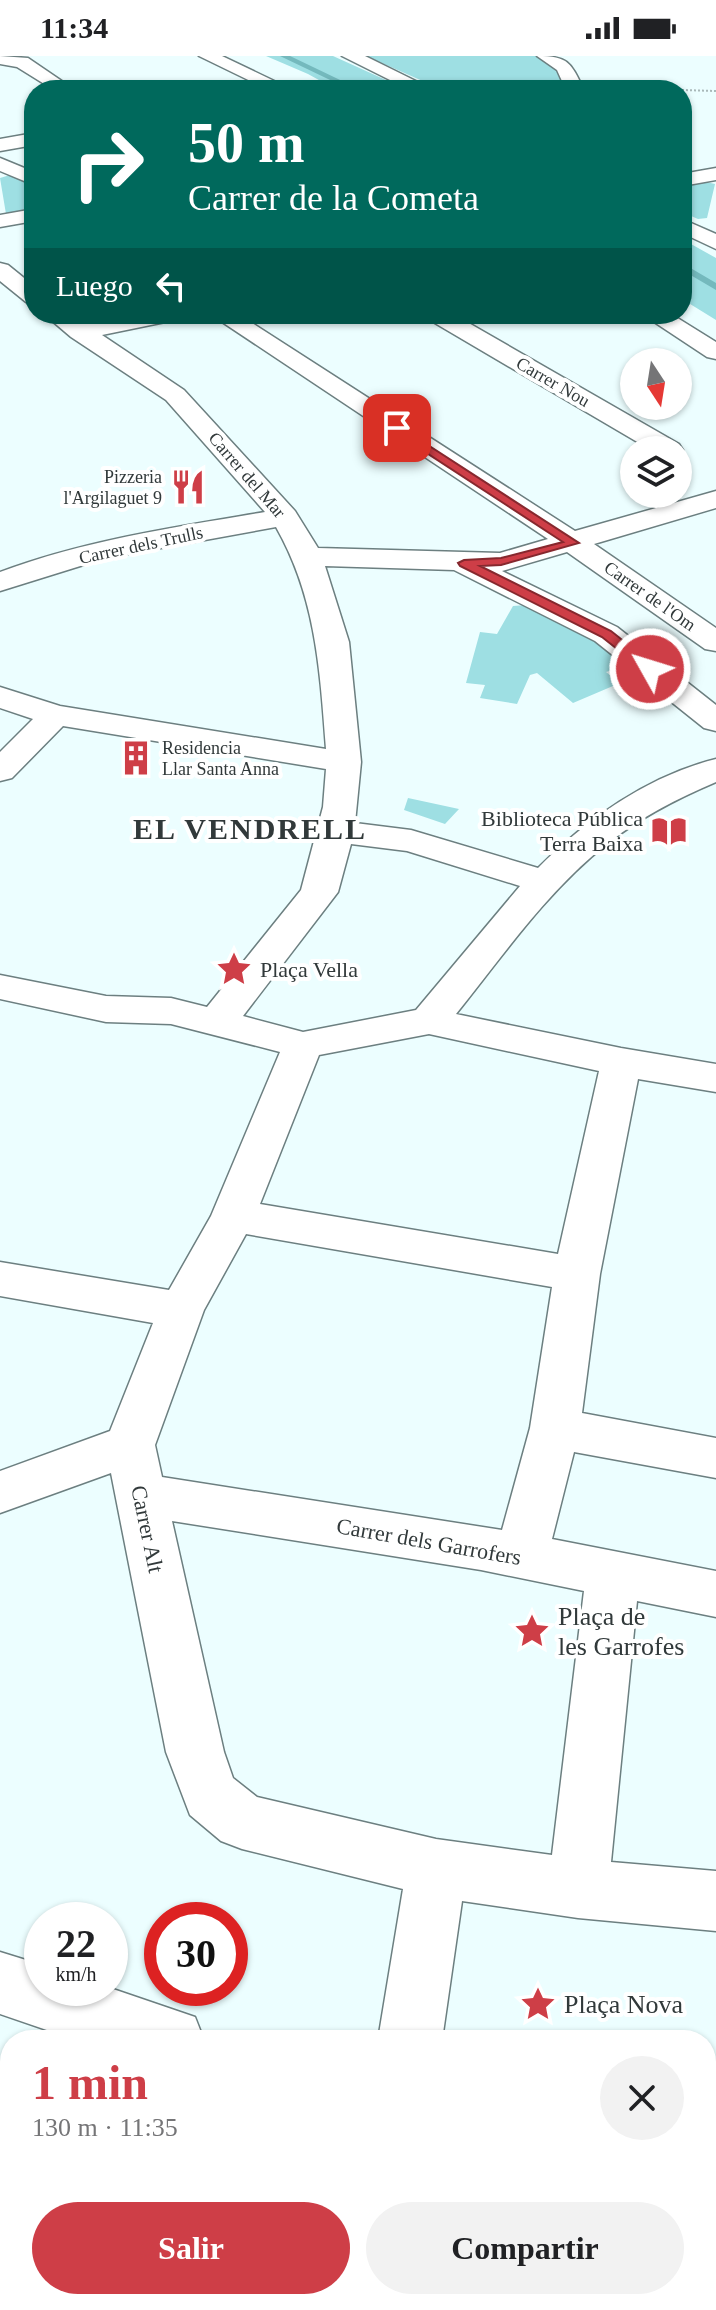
<!DOCTYPE html>
<html lang="es">
<head>
<meta charset="utf-8">
<style>
  :root { --surface:#fff; --page:#f2f2f2; --text:#202124; --muted:#757577; --accent:#ce3e47 }
  body { margin:0; font-family:Georgia,serif; background:var(--page); color:var(--text); height:100vh; display:flex; flex-direction:column; font-size:30px; white-space:nowrap }
  * { box-sizing:border-box; margin:0 }
  p { font-size:26px; color:var(--muted) }
  .icon { flex:none; width:44px; height:44px; fill:none; stroke:currentColor; stroke-width:2; stroke-linecap:round; stroke-linejoin:round }
  .map { position:relative; flex:1; overflow:hidden }
  .details { position:absolute; left:0px; top:1974px; width:716px; height:280px; display:flex; flex-direction:column; background:var(--surface); border-radius:32px 32px 0 0; box-shadow:0 2px 6px #0004 }
  .details>* { flex:none }
  .top-card { position:absolute; left:24px; top:24px; width:668px; height:244px; border-radius:32px; box-shadow:0 2px 6px #0004; background:#00695c; color:#fff; overflow:hidden }
  .needle { width:52px; rotate:168deg }
  .tools { position:absolute; left:620px; top:292px; display:grid; gap:16px }
  .tools a { display:grid; place-items:center; width:72px; height:72px; border-radius:50%; background:var(--surface); box-shadow:0 2px 6px #0004; font-size:40px }
  .speed { position:absolute; left:24px; top:1846px; display:flex; gap:16px; font-size:40px; font-weight:700; text-align:center }
  .speed>* { display:grid; place-content:center; width:104px; height:104px; border-radius:50%; background:var(--surface); box-shadow:0 2px 6px #0004; line-height:1 }
  .speed small { font-size:20px; font-weight:400 }
  .speed .limit { border:12px solid #d22; background:#fff; color:#111 }
  .pin { position:absolute; display:grid; place-items:center; width:68px; height:68px; color:#fff; margin:-34px; border-radius:16px; box-shadow:0 4px 12px #0006 }
  .me { position:absolute; width:88px; margin:-44px; rotate:309deg; stroke-linejoin:round; filter:drop-shadow(0 0 6px #0008) }
  .turn { display:flex; align-items:center; gap:28px; height:168px; padding:0 32px; font-size:36px }
  .turn .icon { width:104px; height:104px; stroke-width:2.5 }
  .turn b { display:block; font-size:56px; line-height:68px }
  .then { display:flex; align-items:center; height:76px; padding:0 32px; background:#0003; gap:16px; font-size:30px }
  .round { display:grid; place-items:center; flex:none; width:84px; height:84px; border-radius:42px; background:var(--page) }
  .headline { display:flex; align-items:center; justify-content:space-between; height:136px; padding:0 32px }
  h1 { font-size:48px; font-weight:700; line-height:60px; color:var(--accent) }
  .primary-button { display:flex; gap:16px; margin-top:auto; padding:16px 32px }
  .primary-button a { flex:1; height:92px; border-radius:48px; background:var(--accent); color:#fff; font-size:32px; font-weight:700; line-height:92px; text-align:center }
  .primary-button a+a { background:var(--page); color:var(--text) }
  .status { display:flex; justify-content:space-between; align-items:center; height:56px; padding:0 40px; background:var(--surface); direction:ltr }
  .status svg { height:22px; fill:currentColor }
  .map>svg:first-child { display:block }
</style>
</head>
<body>
<div class="status"><b>11:34</b><svg viewBox="0 0 49 12"><path d="M0 12V9h3v3zM5 12V6h3v6zM10 12V3h3v9zM15 12V0h3v12zM26 1h20v11H26zM47 4h2v5h-2z"/></svg></div>
<div class="map">
<svg width="716" height="2254" viewBox="0 0 716 2254">
  <rect width="100%" height="100%" fill="#ecfeff"/>
  <path fill="#9edfe3" d="M 266,0 L 333,0 L 408,34 L 337,34 L 308,18 Z
    M 366,0 L 541,0 L 556,12 L 568,34 L 443,34 Z
    M 10,119 L 20,119 L 34,127 L 34,159 L 7,164 L 0,122 Z
    M 706,126 L 715,128 L 707,162 L 698,163 L 682,156 L 682,129 Z
    M 682,183 L 716,202 L 716,264 L 682,243 Z
    M 526,549 L 598,582 L 631,608 L 606,616 L 620,627 L 573,647 L 537,617 L 530,619 L 517,648 L 480,642 L 485,629 L 466,627 L 480,576 L 497,578 L 513,550 Z
    M 408,742 L 459,753 L 445,768 L 404,754 Z"/>
  <g fill="none" stroke-linecap="round" stroke-linejoin="round">
    <path fill="#74b9bd" fill-rule="evenodd" d="M 280,0 L 290,0 L 361,34 L 351,34 Z
      M 682,207 L 716,227 L 716,234 L 682,214 Z"/>
    <g stroke="#6c7f80" stroke-width="3">
      <path id="street" d="M 0,0 L 28,2 L 75,34 L 54,34 L 17,11 L 0,8 Z
        M 199,0 L 222,0 L 293,34 L 269,34 Z
        M 342,0 L 365,0 L 434,34 L 410,34 Z
        M 537,0 C 569,0 571,7 584,34 L 566,34 L 557,14 Z
        M 34,77 L 34,89 L 0,95 L 0,83 Z
        M 0,102 L 34,116 L 34,129 L 0,115 Z
        M 716,112 L 716,124 L 682,130 L 682,118 Z
        M 34,153 L 34,165 L 0,171 L 0,159 Z
        M 682,163 L 716,178 L 716,193 L 682,177 Z
        M 0,207 L 8,209 L 34,230 L 34,248 L 26,246 L 0,225 Z
        M 44,258 L 72,258 L 86,268 L 135,258 L 184,258 L 180,263 L 102,279 L 184,334 L 295,455 L 318,492 L 500,497 L 548,483 L 210,258 L 238,258 L 575,475 L 716,435 L 716,452 L 594,488 L 716,572 L 716,595 L 705,593 L 567,496 L 502,515 L 617,571 L 716,649 L 716,675 L 704,672 L 595,585 L 454,514 L 325,510 L 349,586 L 361,706 L 355,767 L 411,774 L 538,812 C 585,764 650,719 716,703 L 716,726 C 678,742 641,761 608,787 C 548,834 504,898 456,958 L 621,992 L 716,1008 L 716,1036 L 638,1023 L 600,1218 L 582,1357 L 716,1382 L 716,1422 L 574,1396 L 552,1483 L 716,1515 L 716,1561 L 637,1545 L 611,1806 L 716,1815 L 716,1875 L 578,1862 L 462,1845 L 442,1984 L 378,1984 L 403,1833 L 242,1793 L 221,1785 L 190,1759 L 166,1696 L 111,1417 L 0,1457 L 0,1415 L 110,1375 L 153,1267 L 0,1240 L 0,1206 L 169,1234 L 211,1160 L 280,996 L 171,968 L 106,966 L 0,943 L 0,919 L 106,940 L 171,942 L 207,951 L 301,834 L 323,751 L 326,713 L 63,670 L 12,722 L 0,725 L 0,696 L 33,663 L 0,652 L 0,631 L 60,650 L 326,693 C 320,614 316,541 276,471 L 106,502 L 0,535 L 0,516 C 86,484 176,471 265,456 L 166,344 L 71,281 ZM 351,788 L 407,795 L 520,830 L 416,954 L 303,976 L 243,960 L 338,836 ZM 429,978 L 599,1015 L 558,1198 L 260,1148 L 319,999 ZM 246,1178 L 552,1231 L 530,1372 L 502,1474 L 162,1421 L 155,1389 L 204,1254 ZM 172,1465 L 481,1514 L 584,1535 L 552,1799 L 436,1783 L 257,1741 L 233,1722 L 224,1696 Z
        M 424,258 L 453,258 L 679,388 L 683,394 L 678,400 L 678,394 L 651,394 L 428,263 Z
        M 642,258 L 671,258 L 716,286 L 716,303 L 707,301 Z
        M 0,1896 L 42,1909 L 42,1932 L 110,1932 L 195,1961 L 204,1984 L 76,1984 L 0,1958 Z
        M 706,2113 L 716,2116 L 716,2184 L 706,2181 Z
        M 308,2244 L 378,2244 L 375,2254 L 305,2254 Z"/>
    </g>
    <path stroke="#a9b8b9" stroke-width="2" stroke-dasharray="2 2" stroke-linecap="butt" d="M 611,33 L 678,34
      M 682,34 L 716,35"/>
    <use href="#street" fill="#fff" fill-rule="evenodd"/>
  </g>
  <path fill="#ce3e47" stroke="#86282e" stroke-width="2" d="M 397,369 L 579,487 L 501,509 L 480,510 L 611,575 L 655,610 L 655,616 L 646,616 L 602,581 L 460,510 L 458,507 L 464,504 L 501,502 L 563,486 L 393,375 L 392,372 Z"/>
  <defs>
    <g id="restaurant-bare" transform="scale(2.76)"><path d="M-5-6h1v4h1v-4h1v4h1v-4h1v5L-1.5 .5V6h-2V.5L-5-1ZM5-6V6H3V1.5H1.5Q1.5-4 5-6Z" fill="#ce3e47" stroke="#fff" stroke-width="2.5" paint-order="stroke"/></g>
    <g id="building-bare" transform="scale(2.76)"><path d="M-4-6H4V6H1V3H-1V6H-4ZM-2.5-4.3h1.7v1.8h-1.7ZM.8-4.3h1.7v1.8H.8ZM-2.5-1h1.7V.8h-1.7ZM.8-1h1.7V.8H.8Z" fill="#ce3e47" stroke="#fff" stroke-width="2.5" paint-order="stroke"/></g>
    <g id="library-bare" transform="scale(2.76)"><path d="M-6-4Q-3-5.5-.7-3.5V5Q-3 3-6 4ZM6-4Q3-5.5 .7-3.5V5Q3 3 6 4Z" fill="#ce3e47" stroke="#fff" stroke-width="2.5" paint-order="stroke"/></g>
    <g id="sight-bare" transform="scale(2.76)"><path d="M0-6L1.8-2.2L6-1.7L2.9 1.2L3.7 5.4L0 3.3L-3.7 5.4L-2.9 1.2L-6-1.7L-1.8-2.2Z" fill="#ce3e47" stroke="#fff" stroke-width="2.5" paint-order="stroke"/></g>
  </defs>
  <g fill-rule="evenodd">
    <use href="#restaurant-bare" x="188" y="431"/>
    <use href="#building-bare" x="136" y="702"/>
    <use href="#library-bare" x="669" y="775"/>
    <use href="#sight-bare" x="234" y="913"/>
    <use href="#sight-bare" x="532" y="1575"/>
    <use href="#sight-bare" x="538" y="1948"/>
  </g>
  <g text-anchor="middle" stroke-width="8" stroke-linejoin="round" paint-order="stroke">
    <g font-size="18" fill="#31393a" stroke="#fff">
      <text transform="translate(553 326) rotate(30)" y="6">Carrer Nou</text>
      <text transform="translate(247 419) rotate(49)" y="6">Carrer del Mar</text>
      <text transform="translate(141 489) rotate(-12)" y="6">Carrer dels Trulls</text>
      <text transform="translate(650 540) rotate(35)" y="6">Carrer de l'Om</text>
    </g>
    <g font-size="18" fill="#31393a" stroke="#fff" text-anchor="end">
      <text x="162" y="427">Pizzeria<tspan x="162" dy="21">l'Argilaguet 9</tspan></text>
      <text x="162" y="698" text-anchor="start">Residencia<tspan x="162" dy="21">Llar Santa Anna</tspan></text>
    </g>
    <g font-size="22" fill="#31393a" stroke="#fff" text-anchor="end">
      <text x="643" y="770">Biblioteca Pública<tspan x="643" dy="25">Terra Baixa</tspan></text>
      <text x="260" y="921" text-anchor="start">Plaça Vella</text>
    </g>
    <g font-size="22" fill="#31393a" stroke="#fff">
      <text transform="translate(148 1473) rotate(78)" y="8">Carrer Alt</text>
      <text transform="translate(429 1485) rotate(10)" y="8">Carrer dels Garrofers</text>
    </g>
    <g font-size="26" fill="#31393a" stroke="#fff" text-anchor="start">
      <text x="558" y="1569">Plaça de<tspan x="558" dy="30">les Garrofes</tspan></text>
      <text x="564" y="1957">Plaça Nova</text>
    </g>
    <g font-size="30" font-weight="bold" letter-spacing="2" fill="#31393a" stroke="#fff">
      <text x="250" y="783">EL VENDRELL</text>
    </g>
  </g>
</svg>
<div class="tools">
<a><svg class="needle" viewBox="-14 -14 28 28"><path d="M0-13l5 13h-10z" fill="#e53935"/><path d="M0 13l5-13h-10z" fill="#757577"/></svg></a>
<a><svg class="icon" aria-label="layers" viewBox="0 0 24 24"><path d="M12 4l9 5-9 5-9-5zM3 14l9 5 9-5"/></svg></a>
</div>
<div class="speed"><div>22<small>km/h</small></div><div class="limit">30</div></div>
<div class="pin" style="left:397px;top:372px;background:#d93025"><svg class="icon" aria-label="arrive" viewBox="0 0 24 24"><path d="M6 21V4h12l-3 4 3 4H6"/></svg></div>
<svg class="me" style="left:650px;top:613px" viewBox="-20 -20 40 40"><circle r="17" fill="#ce3e47" stroke="#fff" stroke-width="3"/><path d="M0-11L8 9 0 5-8 9z" fill="#fff"/></svg>
<div class="top-card">
<div class="turn"><svg class="icon" aria-label="right" viewBox="0 0 24 24"><path d="M7 20v-9h11M14 6l5 5-5 5"/></svg><div><b>50 m</b>Carrer de la Cometa</div></div>
<div class="then">Luego<svg class="icon" aria-label="left" viewBox="0 0 24 24"><path d="M17 20v-9H6M10 6l-5 5 5 5"/></svg></div>
</div>
<section class="details">
<div class="headline"><div><h1>1 min</h1><p>130 m · 11:35</p></div><a class="round"><svg class="icon" aria-label="close" viewBox="0 0 24 24"><path d="M6 6l12 12M18 6L6 18"/></svg></a></div>
<div class="primary-button"><a>Salir</a><a>Compartir</a></div>
</section>
</div>
</body>
</html>
